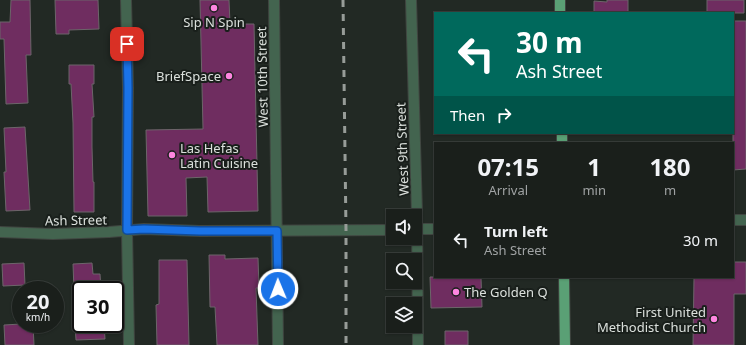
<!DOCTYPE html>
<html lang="en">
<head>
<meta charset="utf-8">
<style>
  :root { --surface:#1a1f1b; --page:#272c28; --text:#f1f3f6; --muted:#9fa2a3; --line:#383d3a }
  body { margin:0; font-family:"Noto Sans",sans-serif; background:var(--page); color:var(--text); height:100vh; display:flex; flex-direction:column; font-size:15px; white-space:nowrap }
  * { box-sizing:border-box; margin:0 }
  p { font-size:13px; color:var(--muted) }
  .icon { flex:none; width:22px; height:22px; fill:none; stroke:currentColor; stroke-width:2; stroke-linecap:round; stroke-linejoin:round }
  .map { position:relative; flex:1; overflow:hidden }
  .details { position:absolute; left:434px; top:142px; width:300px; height:136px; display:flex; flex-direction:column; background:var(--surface); border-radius:0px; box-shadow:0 1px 3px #0004,0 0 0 1px var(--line) }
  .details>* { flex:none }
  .top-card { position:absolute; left:434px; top:12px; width:300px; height:122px; border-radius:0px; box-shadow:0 1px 3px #0004,0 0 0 1px var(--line); background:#00695c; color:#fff; overflow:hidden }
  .tools { position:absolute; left:386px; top:209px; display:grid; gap:8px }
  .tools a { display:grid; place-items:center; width:36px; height:36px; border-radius:0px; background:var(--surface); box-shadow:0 1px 3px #0004,0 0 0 1px var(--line); font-size:20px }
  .speed { position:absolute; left:12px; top:281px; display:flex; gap:8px; font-size:20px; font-weight:700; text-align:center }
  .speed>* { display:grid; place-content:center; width:52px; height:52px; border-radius:50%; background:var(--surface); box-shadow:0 1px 3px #0004,0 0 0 1px var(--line); line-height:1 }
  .speed small { font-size:10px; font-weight:400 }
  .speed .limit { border:2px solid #111; border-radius:6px; background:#fff; color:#111 }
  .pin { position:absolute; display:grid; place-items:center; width:34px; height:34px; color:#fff; margin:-17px; border-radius:8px; box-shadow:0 2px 6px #0006 }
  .me { position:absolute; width:44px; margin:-22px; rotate:359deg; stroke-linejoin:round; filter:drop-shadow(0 0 3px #0008) }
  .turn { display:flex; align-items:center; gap:14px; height:84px; padding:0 16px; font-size:18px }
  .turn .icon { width:52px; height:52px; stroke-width:2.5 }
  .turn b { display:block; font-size:28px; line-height:34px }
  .then { display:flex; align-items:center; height:38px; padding:0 16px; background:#0003; gap:8px; font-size:15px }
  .eta { display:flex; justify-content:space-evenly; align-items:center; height:68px; text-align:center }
  .eta b { font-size:24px; font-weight:700; line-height:28px }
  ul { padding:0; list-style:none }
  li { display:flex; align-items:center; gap:12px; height:60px; padding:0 16px }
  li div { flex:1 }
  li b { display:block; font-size:15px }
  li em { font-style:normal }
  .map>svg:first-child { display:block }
</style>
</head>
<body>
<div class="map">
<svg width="746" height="345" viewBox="0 0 746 345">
  <rect width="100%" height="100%" fill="#222924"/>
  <path fill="#6f2d60" stroke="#6d656a" d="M 11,0 L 30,0 L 31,55 L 26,55 L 28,103 L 6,104 L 4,39 L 0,39 L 0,22 L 10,22 Z
    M 55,0 L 98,0 L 99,29 L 69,30 L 69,34 L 56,34 Z
    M 200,0 L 229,0 L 230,24 L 254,24 L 258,211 L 208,212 L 207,177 L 186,178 L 187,216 L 148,216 L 146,130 L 203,129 Z
    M 607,0 L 628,0 L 628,13 L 594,13 L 594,1 L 607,2 Z
    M 707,0 L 744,0 L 744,13 L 707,13 Z
    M 733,21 L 746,21 L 746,169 L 733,170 Z
    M 69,65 L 94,65 L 94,84 L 92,84 L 94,117 L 92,117 L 92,147 L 93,182 L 94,182 L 94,212 L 74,212 L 73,123 L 71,84 L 69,84 Z
    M 25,127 L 30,210 L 6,211 L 4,172 L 6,172 L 4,128 Z
    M 209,255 L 225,255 L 225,259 L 258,258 L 259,288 L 256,288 L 258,345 L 217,345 L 215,307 L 210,307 Z
    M 159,260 L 187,260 L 189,345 L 157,345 L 156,305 L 159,304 Z
    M 733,262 L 746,262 L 746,294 L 734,294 L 734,345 L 693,345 L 694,277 L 733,277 Z
    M 24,263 L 25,285 L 3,286 L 2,264 Z
    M 92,263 L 93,274 L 100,274 L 101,290 L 74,290 L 73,264 Z
    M 430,277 L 481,277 L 482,307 L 431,308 Z
    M 21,324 L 33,324 L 34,345 L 5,345 L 4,325 Z
    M 75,324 L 104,324 L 105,339 L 76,340 Z
    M 445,331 L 468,331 L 468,345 L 445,345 Z"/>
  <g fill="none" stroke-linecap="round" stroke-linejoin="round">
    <g stroke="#404641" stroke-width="12">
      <path id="minor" d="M 126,0 L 128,88 L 127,230 L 129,345
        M 274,0 L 278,345
        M 411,0 L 417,214 L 418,345
        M 733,220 L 746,220
        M 415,229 L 435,229
        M 0,232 L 53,234 L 109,232 L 144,229 L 200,231 L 393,230"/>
    </g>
    <g stroke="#404641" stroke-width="12">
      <path id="major" d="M 560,0 L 560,13
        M 562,133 L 562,143
        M 564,277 L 565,345"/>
    </g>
    <use href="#minor" stroke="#43644f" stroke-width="10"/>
    <use href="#major" stroke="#5aa075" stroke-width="10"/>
    <path stroke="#979c98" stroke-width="3" stroke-dasharray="7 7" stroke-linecap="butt" d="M 343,0 L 346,230 L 346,345"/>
  </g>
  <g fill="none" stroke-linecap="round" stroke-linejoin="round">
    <g stroke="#114b97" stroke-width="10">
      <path id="route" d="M 127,44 L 128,88 L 127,230 L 144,229 L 200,231 L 277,231 L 278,289"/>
    </g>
    <use href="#route" stroke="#1a73e8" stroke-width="7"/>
  </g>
  <g fill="#fe86e0" stroke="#191f1b" stroke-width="1.5">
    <circle cx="214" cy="8" r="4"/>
    <circle cx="229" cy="76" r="4"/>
    <circle cx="172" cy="155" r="4"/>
    <circle cx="456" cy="292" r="4"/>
    <circle cx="714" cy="319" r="4"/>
  </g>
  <g text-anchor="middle" stroke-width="4" stroke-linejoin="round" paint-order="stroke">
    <g font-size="13" fill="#dbe0dc" stroke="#191f1b" text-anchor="end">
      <text x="214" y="27" text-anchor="middle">Sip N Spin</text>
      <text x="221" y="81">BriefSpace</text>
      <text x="180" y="153" text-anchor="start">Las Hefas<tspan x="180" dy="15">Latin Cuisine</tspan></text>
      <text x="464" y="297" text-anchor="start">The Golden Q</text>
      <text x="706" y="317">First United<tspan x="706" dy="15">Methodist Church</tspan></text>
    </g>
    <g font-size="13" fill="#dbe0dc" stroke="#191f1b">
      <text transform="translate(262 77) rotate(-91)" y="5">West 10th Street</text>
      <text transform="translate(402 149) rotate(-92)" y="5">West 9th Street</text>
      <text transform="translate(76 220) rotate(-1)" y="5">Ash Street</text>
    </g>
  </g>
</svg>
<div class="tools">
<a><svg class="icon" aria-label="sound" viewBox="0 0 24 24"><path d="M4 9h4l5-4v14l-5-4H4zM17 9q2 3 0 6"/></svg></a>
<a><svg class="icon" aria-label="search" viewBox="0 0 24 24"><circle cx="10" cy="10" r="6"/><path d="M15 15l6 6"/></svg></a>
<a><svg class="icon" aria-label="layers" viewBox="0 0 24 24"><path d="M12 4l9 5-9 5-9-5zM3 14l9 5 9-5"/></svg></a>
</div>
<div class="speed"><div>20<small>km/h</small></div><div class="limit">30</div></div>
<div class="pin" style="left:127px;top:44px;background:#d93025"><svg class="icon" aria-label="arrive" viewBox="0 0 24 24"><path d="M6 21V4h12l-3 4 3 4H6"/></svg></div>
<svg class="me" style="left:278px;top:289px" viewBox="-20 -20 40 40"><circle r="17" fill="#1a73e8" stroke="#fff" stroke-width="3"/><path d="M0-11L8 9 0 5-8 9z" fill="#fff"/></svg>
<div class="top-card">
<div class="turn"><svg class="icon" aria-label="left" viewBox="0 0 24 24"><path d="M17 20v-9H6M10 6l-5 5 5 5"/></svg><div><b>30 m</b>Ash Street</div></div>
<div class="then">Then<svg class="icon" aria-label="right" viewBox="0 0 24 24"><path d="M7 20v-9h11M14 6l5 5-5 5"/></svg></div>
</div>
<section class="details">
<div class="eta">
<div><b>07:15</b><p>Arrival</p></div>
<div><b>1</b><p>min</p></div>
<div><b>180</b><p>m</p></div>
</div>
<ul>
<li><svg class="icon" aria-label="left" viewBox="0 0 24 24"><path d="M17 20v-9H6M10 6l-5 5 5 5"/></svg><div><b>Turn left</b><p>Ash Street</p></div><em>30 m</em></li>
</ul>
</section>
</div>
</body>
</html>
